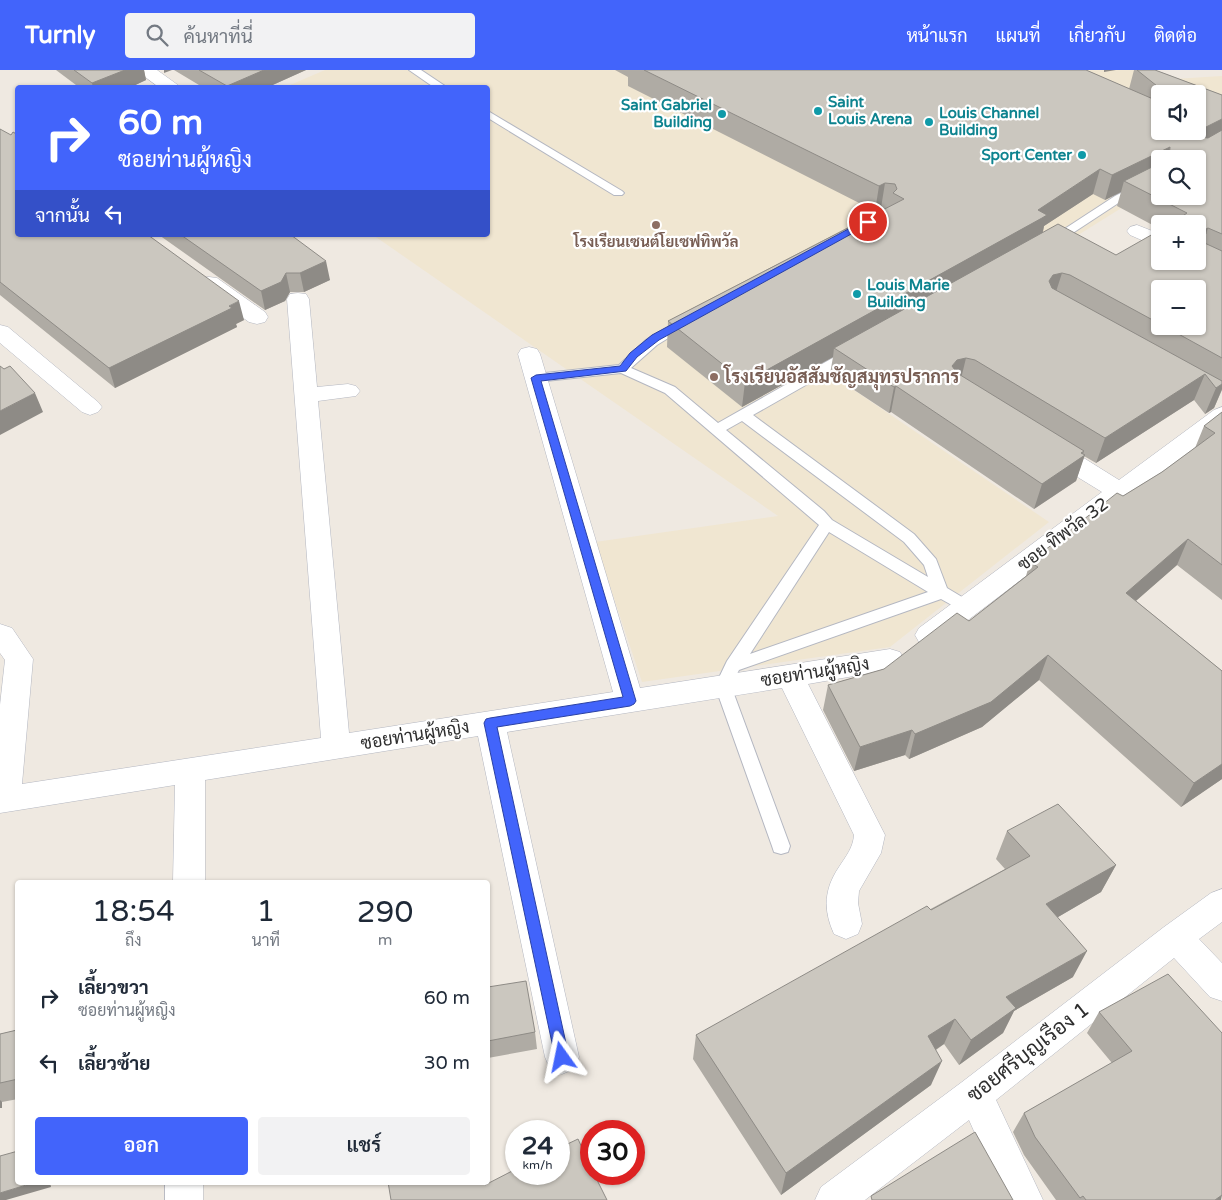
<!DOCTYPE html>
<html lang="th">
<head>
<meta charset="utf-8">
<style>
  :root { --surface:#fff; --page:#f2f2f3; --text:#1f2937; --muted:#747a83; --accent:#4264fb }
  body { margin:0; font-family:"Varela Round",Sarabun,sans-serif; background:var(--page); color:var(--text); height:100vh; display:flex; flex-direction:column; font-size:19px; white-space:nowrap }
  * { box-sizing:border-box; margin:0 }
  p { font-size:16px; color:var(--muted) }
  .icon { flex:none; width:28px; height:28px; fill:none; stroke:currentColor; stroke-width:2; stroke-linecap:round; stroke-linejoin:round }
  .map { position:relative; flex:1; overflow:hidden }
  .sheet { position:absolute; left:15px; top:810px; width:475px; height:305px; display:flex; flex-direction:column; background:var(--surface); border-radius:5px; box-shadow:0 1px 4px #0004 }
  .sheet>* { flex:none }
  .banner { position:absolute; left:15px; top:15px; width:475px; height:152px; border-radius:5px; box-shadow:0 1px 4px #0004; background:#4264fb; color:#fff; overflow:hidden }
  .fabs { position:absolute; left:1151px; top:15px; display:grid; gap:10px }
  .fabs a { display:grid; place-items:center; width:55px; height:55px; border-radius:5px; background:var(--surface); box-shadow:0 1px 4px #0004; font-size:25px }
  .speed { position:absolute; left:505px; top:1050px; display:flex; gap:10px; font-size:25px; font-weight:700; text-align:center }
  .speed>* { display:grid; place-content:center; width:65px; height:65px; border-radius:50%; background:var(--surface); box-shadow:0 1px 4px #0004; line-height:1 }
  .speed small { font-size:12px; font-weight:400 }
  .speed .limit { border:8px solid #d22; background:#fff; color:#111 }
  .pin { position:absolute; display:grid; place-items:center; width:42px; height:42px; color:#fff; margin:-21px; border:2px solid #fff; border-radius:50%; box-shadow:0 1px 5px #0007 }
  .me { position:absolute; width:55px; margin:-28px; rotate:348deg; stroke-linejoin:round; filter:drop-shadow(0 0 4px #0008) }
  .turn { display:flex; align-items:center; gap:18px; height:105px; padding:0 20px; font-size:22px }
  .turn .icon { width:65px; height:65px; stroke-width:2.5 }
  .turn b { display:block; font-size:35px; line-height:42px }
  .then { display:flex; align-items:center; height:48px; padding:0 20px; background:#0003; gap:10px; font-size:19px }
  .eta { display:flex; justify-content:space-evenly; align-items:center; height:85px; text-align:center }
  .eta b { font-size:30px; font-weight:600; line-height:35px }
  .primary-button { display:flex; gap:10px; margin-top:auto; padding:10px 20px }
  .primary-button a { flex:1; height:58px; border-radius:5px; background:var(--accent); color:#fff; font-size:20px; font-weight:600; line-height:58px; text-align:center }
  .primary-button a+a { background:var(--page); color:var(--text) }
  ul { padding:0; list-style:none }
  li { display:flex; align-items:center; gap:15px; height:65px; padding:0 20px }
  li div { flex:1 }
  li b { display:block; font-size:19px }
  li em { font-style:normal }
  header { display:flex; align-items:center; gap:30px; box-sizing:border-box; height:70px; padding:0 25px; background:var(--accent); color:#fff }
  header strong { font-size:24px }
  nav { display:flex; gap:28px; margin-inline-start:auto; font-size:18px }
  .search { width:350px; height:45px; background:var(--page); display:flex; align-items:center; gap:12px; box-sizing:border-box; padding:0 18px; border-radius:5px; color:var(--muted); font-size:19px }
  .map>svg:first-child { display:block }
</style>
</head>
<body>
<header>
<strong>Turnly</strong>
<div class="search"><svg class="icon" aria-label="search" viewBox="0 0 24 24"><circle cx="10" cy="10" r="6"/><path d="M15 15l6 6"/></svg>ค้นหาที่นี่</div>
<nav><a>หน้าแรก</a><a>แผนที่</a><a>เกี่ยวกับ</a><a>ติดต่อ</a></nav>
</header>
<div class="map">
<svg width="1222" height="1130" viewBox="0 0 1222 1130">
  <rect width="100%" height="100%" fill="#efe9e1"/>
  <path fill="#f0e6d1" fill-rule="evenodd" d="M 325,0 L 1146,0 L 1157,10 L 1222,6 L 1222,77 L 1198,89 L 1160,89 L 1160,114 L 842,312 L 1049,452 L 890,577 L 642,612 L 595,472 L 778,446 L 373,165 L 488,165 L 488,18 L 283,18 ZM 1160,24 L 1198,24 L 1198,61 L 1160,61 Z"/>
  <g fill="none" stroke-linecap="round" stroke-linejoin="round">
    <g stroke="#b4b7c1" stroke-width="2">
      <path id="service" d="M 409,0 L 421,0 L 448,18 L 435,18 Z
        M 488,41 L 622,121 L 624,123 L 622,125 L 614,125 L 488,48 Z
        M 1160,103 L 1160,111 L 1123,130 L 1056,174 L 1052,175 L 1046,171 L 1115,126 Z
        M 686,247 L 691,248 L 693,251 L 691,254 L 657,275 L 631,298 L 675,317 L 718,353 L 845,281 L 855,281 L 857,284 L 855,287 L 753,345 L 914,464 L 936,489 L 947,518 L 972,533 L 974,537 L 972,541 L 966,543 L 941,529 L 739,600 L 731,616 L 790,776 L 788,782 L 781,784 L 774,782 L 772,776 L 715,616 L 727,591 L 819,455 L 665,323 L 621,303 L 536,312 L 531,311 L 529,308 L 531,305 L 536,304 L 619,295 L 647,269 ZM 742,351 L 904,472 L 924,495 L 928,507 L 832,450 L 824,441 L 726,360 ZM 829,462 L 928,522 L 750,584 Z"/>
    </g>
    <g stroke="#b4b7c1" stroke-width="1">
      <path id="minor" d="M 136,0 L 157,0 L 182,18 L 160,18 Z
        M 1137,155 L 1160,164 L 1160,178 L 1130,165 L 1127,161 L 1130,157 Z
        M 209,207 L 217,208 L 265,242 L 268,247 L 265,252 L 257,254 L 249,252 L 201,218 L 198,213 L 201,208 Z
        M 298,223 L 306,224 L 309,229 L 317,317 L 348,314 L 356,316 L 360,321 L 356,326 L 318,331 L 349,663 L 613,622 L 518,284 L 521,279 L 529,277 L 537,279 L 540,284 L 640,618 L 890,579 L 900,582 L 904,590 L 900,598 L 808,614 L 885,765 L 881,783 L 859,821 L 858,833 L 862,854 L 858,864 L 846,869 L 834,864 C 823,840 824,819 839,797 C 846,786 853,778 854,765 L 782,618 L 507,662 L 579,987 L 574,999 L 562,1004 L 550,999 L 545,987 L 478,666 L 205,710 L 205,812 L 173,812 L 175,715 L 0,743 L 0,635 L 5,590 L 0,583 L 0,554 L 12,558 L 33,589 L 22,714 L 321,668 L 287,229 L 290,224 Z
        M 0,255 L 8,257 L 98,332 L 102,337 L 98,342 L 90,345 L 82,342 L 0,273 Z
        M 1222,337 L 1222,357 L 939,572 L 929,575 L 919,572 L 915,565 L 919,558 L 1102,422 L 1040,384 L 1037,378 L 1040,372 L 1049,370 L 1058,372 L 1119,410 L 1214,340 Z
        M 1222,819 L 1222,852 L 1199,869 L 1222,893 L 1222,931 L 1210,927 L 1174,888 L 996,1030 L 1043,1130 L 1005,1130 L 969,1050 L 865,1130 L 815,1130 L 821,1117 L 962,1012 L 1164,857 L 1211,823 Z
        M 165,1112 L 203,1112 L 203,1130 L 165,1130 Z"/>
    </g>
    <use href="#service" fill="#fff" fill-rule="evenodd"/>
    <use href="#minor" fill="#fff" fill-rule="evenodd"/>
  </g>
  <path fill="#afaba4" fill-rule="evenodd" d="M 56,0 L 144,0 L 146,10 L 129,18 L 80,18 Z
    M 174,0 L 306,0 L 266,18 L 204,18 Z
    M 615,0 L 1086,0 L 1129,19 L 1134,0 L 1155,0 L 1222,25 L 1222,320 L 1214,338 L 1205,344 L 1194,330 L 1096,393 L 1084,386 L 1076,411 L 1034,439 L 891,342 L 889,343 L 830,304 L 833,287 L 742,337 L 667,277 L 668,251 L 885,138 L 881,138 L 875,141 L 628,16 L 628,7 ZM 1160,24 L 1198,24 L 1198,61 L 1160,61 ZM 1160,89 L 1198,89 L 1160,126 ZM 1121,122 L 1117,136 L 1160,159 L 1160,154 L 1198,154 L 1198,191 L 1116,185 L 1043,162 L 1044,156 L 1093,124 L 1105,130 ZM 1160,219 L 1198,256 L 1160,256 Z
    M 0,59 L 244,250 L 236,254 L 237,257 L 115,318 L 0,225 Z
    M 159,165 L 291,165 L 330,210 L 304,222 L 290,222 L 285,231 L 265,240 Z
    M 1222,342 L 1222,530 L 1177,495 L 1136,531 L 1222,601 L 1222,709 L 1181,737 L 1039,610 L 982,657 L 909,689 L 905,685 L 854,701 L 823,640 L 828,615 L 884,599 L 969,551 L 1026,506 L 1030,492 L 1123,426 L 1162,402 L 1195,378 L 1204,356 Z
    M 1007,761 L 1116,795 L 1101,822 L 1058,847 L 1073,907 L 1014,941 L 1003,963 L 959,995 L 944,974 L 936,980 L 931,1015 L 781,1125 L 693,989 L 696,965 L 1005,799 L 996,789 Z
    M 488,917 L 535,962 L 537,979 L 488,988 Z
    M 1099,942 L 1222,963 L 1221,1130 L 1056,1130 L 1024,1085 L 1013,1062 L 1024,1043 L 1112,993 L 1087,963 Z
    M 18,956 L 18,1029 L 2,1032 L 2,1038 L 0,1038 L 0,964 L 17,960 Z"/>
  <path fill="#8e8b86" d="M 125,0 L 144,0 L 146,10 L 129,18 L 93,18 L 92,13 Z
    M 164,0 L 172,0 L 164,3 Z
    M 264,0 L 306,0 L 266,18 L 227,18 L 227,16 Z
    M 1104,0 L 1116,0 L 1104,2 Z
    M 1222,49 L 1222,69 L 1185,87 L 1194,63 Z
    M 1170,77 L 1166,89 L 1160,89 L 1160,103 L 1124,111 L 1121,122 L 1105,130 L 1112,105 Z
    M 1100,99 L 1093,124 L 1044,156 L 1041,170 L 834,278 L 833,287 L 742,337 L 745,312 L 1038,140 Z
    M 885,113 L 881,138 L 875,141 L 879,116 Z
    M 1208,158 L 1199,183 L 1198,183 L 1206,164 L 1206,159 Z
    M 326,191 L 330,210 L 304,222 L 300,203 Z
    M 286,203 L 290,222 L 285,231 L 265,240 L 261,221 Z
    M 1062,203 L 1054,228 L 1049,211 L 1053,205 Z
    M 239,231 L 244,250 L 236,254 L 237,257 L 115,318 L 109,298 Z
    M 966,288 L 960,313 L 952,296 L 957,290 Z
    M 1205,304 L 1194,330 L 1096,393 L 1105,368 Z
    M 1222,314 L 1222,319 L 1214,338 L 1205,344 L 1216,318 Z
    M 896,316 L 891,342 L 889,343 L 894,317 Z
    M 35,323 L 43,342 L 0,365 L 0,341 Z
    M 1084,381 L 1082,387 L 1085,385 L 1076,411 L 1034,439 L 1042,414 Z
    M 1188,469 L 1177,495 L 1115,549 L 1126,523 Z
    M 1048,585 L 1039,610 L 982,657 L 909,689 L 915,664 Z
    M 912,660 L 905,685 L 854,701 L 860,677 Z
    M 1222,694 L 1222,709 L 1181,737 L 1194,713 Z
    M 1116,795 L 1101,822 L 1034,861 L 1046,834 Z
    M 1087,881 L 1073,907 L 1014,941 L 1003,963 L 959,995 L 971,970 L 1006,927 Z
    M 955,949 L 944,974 L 918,991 L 928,966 Z
    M 942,991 L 931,1015 L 781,1125 L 786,1103 Z
    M 0,1030 L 2,1032 L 2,1038 L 0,1038 Z
    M 36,1112 L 50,1112 L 51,1117 L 6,1130 L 0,1130 L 0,1123 Z
    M 1222,1125 L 1221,1130 L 1215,1130 Z"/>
  <path fill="#cbc7bf" stroke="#8e8b86" d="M 74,0 L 125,0 L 92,13 Z
    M 199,0 L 264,0 L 227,16 Z
    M 644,0 L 1086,0 L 1160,32 L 1160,61 L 1197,61 L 1194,63 L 1193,66 L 1208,68 L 1222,60 L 1222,164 L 1208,158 L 1206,159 L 1206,164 L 1198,164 L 1198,154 L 1171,154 L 1187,143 L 1124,111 L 1160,93 L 1160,126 L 1198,126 L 1198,89 L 1168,89 L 1169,88 L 1170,77 L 1112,105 L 1100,99 L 1038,140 L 1047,145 L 1042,148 L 745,312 L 668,251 L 904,129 L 893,123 L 897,119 L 895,114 L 885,113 L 879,116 Z
    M 1137,0 L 1155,0 L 1222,25 L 1222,49 L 1198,61 L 1198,24 L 1167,24 Z
    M 0,59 L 11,65 L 13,62 L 18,65 L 18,165 L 148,165 L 239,231 L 229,236 L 232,238 L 109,298 L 0,212 Z
    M 1058,154 L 1116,185 L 1160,160 L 1160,191 L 1198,191 L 1198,170 L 1222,181 L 1222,288 L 1164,256 L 1198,256 L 1198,219 L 1160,219 L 1160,254 L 1070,205 L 1062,203 L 1053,205 L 1049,211 L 1052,218 L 1222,311 L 1222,314 L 1216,318 L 1205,304 L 1105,368 L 975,290 L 966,288 L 957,290 L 952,296 L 957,303 L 1084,381 L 1081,383 L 1085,385 L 1042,414 L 896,316 L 894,317 L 834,278 Z
    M 181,165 L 291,165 L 326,191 L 300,203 L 286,203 L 281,212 L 261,221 Z
    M 0,296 L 4,299 L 10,296 L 35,323 L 0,341 Z
    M 1222,342 L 1222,495 L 1188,469 L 1126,523 L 1222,601 L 1222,694 L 1194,713 L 1048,585 L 991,632 L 915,664 L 912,660 L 860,677 L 828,615 L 884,599 L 957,543 L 969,551 L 1038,497 L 1030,492 L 1117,423 L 1123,426 L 1162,402 L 1215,363 L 1204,356 Z
    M 1058,734 L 1116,795 L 1046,834 L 1087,881 L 1006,927 L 1016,938 L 971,970 L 955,949 L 928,966 L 942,991 L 786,1103 L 696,965 L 927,836 L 931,840 L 1030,786 L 1007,761 Z
    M 1168,904 L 1222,963 L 1222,1125 L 1215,1130 L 1086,1130 L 1083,1126 L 1080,1128 L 1035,1067 L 1024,1043 L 1132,981 L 1099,942 Z
    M 526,911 L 535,962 L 488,971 L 488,917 Z
    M 18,956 L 18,1009 L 0,1013 L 0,964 L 17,960 Z
    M 975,1062 L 1013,1130 L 872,1130 L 871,1126 Z
    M 578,1069 L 591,1097 L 591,1104 L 594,1104 L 607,1130 L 391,1130 L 388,1112 L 484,1112 L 485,1115 L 516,1099 L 516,1104 L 559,1104 L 559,1078 Z
    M 18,1081 L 18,1112 L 36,1112 L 0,1123 L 0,1086 Z"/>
  <path fill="#4264fb" stroke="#2b41a3" d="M 865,150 L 873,152 L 659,270 L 637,287 L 626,301 L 541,311 L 636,631 L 634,634 L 630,636 L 497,657 L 569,987 L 567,992 L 562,994 L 557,992 L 555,987 L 484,653 L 486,649 L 490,648 L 623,627 L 531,308 L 536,305 L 620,296 L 630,283 L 652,265 Z"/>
  <g fill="#0f9aa8" stroke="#fff" stroke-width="2">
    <circle cx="818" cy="41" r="5"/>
    <circle cx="722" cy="44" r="5"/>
    <circle cx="929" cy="52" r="5"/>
    <circle cx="1082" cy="85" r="5"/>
    <circle cx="857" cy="224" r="5"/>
  </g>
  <g fill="#8d6e63" stroke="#fff" stroke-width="2">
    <circle cx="656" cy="155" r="5"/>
    <circle cx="714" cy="307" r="5"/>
  </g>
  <g text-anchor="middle" stroke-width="4.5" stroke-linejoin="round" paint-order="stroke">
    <g font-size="15" font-weight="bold" fill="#0d838f" stroke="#fff" text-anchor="start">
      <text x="828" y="37">Saint<tspan x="828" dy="17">Louis Arena</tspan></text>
      <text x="712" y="40" text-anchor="end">Saint Gabriel<tspan x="712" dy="17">Building</tspan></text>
      <text x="939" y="48">Louis Channel<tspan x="939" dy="17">Building</tspan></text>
      <text x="1072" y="90" text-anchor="end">Sport Center</text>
      <text x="867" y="220">Louis Marie<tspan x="867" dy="17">Building</tspan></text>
    </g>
    <g font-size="15" font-weight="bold" fill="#785e54" stroke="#fff">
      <text x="656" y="177">โรงเรียนเซนต์โยเซฟทิพวัล</text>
    </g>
    <g font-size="18" font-weight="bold" fill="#785e54" stroke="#fff" text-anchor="start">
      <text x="724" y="313">โรงเรียนอัสสัมชัญสมุทรปราการ</text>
    </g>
    <g font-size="18" fill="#2e2e2e" stroke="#fff">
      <text transform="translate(1063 464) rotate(-37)" y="6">ซอย ทิพวัล 32</text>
      <text transform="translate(815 602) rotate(-9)" y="6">ซอยท่านผู้หญิง</text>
      <text transform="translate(415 665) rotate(-9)" y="6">ซอยท่านผู้หญิง</text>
    </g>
    <g font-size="21" fill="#2e2e2e" stroke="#fff">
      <text transform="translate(1028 982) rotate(-38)" y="7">ซอยศรีบุญเรือง 1</text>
    </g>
  </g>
</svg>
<div class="fabs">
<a><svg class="icon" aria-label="sound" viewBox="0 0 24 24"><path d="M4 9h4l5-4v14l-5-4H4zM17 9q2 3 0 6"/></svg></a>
<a><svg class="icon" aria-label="search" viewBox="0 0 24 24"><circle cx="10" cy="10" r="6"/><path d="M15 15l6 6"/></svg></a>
<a>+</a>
<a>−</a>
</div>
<div class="speed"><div>24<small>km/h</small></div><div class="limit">30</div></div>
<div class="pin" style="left:868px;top:152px;background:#d93025"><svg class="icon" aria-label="arrive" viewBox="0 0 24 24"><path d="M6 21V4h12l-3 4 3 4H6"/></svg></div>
<svg class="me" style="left:562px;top:987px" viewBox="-20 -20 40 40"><path d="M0-17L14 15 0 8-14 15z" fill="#4264fb" stroke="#fff" stroke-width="4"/></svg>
<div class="banner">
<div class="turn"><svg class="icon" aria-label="right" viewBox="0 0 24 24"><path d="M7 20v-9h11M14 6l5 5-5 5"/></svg><div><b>60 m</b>ซอยท่านผู้หญิง</div></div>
<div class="then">จากนั้น<svg class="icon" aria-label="left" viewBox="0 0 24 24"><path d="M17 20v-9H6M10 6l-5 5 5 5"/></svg></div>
</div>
<section class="sheet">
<div class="eta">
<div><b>18:54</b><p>ถึง</p></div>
<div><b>1</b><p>นาที</p></div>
<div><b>290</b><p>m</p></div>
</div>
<ul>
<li><svg class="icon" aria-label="right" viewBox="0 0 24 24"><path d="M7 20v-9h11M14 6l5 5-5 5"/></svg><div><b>เลี้ยวขวา</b><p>ซอยท่านผู้หญิง</p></div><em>60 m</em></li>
<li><svg class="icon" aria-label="left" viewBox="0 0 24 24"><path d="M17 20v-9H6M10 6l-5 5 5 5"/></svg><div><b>เลี้ยวซ้าย</b></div><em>30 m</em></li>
</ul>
<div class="primary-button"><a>ออก</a><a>แชร์</a></div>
</section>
</div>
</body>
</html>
